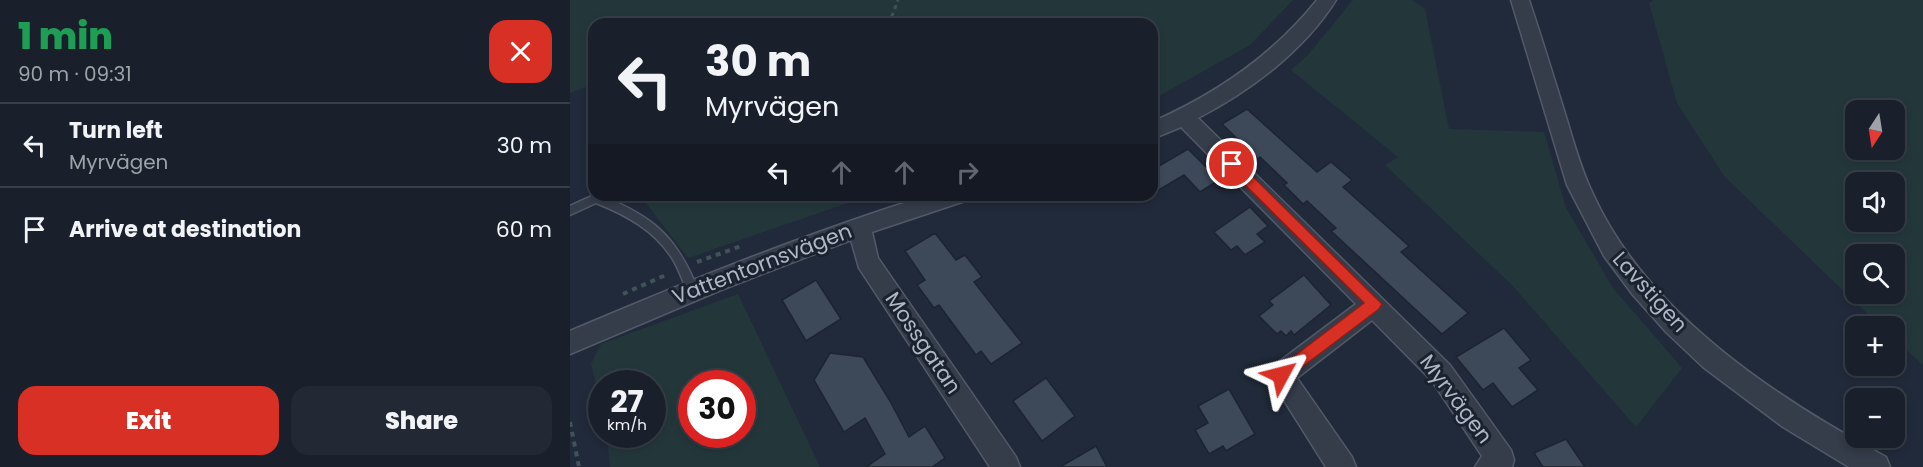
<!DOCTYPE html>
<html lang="en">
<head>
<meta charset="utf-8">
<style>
  :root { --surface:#19202c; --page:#222834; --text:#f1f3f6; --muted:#9fa3a9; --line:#373e48; --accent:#d93025 }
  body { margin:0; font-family:Poppins,sans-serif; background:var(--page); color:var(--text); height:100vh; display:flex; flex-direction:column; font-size:22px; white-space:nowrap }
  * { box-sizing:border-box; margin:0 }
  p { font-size:20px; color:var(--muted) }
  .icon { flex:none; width:33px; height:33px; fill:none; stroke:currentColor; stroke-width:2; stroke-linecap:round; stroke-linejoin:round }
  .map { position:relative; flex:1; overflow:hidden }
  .side { display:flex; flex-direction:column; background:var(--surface); width:570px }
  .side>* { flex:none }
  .guide { position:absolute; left:18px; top:18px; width:570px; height:183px; border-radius:18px; box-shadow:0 3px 9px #0003,0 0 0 2px var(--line); background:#19202c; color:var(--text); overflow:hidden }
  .needle { width:39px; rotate:192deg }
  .controls { position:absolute; left:1275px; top:100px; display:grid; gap:12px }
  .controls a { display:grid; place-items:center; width:60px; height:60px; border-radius:12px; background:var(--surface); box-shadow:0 3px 9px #0003,0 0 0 2px var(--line); font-size:30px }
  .speed { position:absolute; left:18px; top:370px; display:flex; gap:12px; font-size:30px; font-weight:700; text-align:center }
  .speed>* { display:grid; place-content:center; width:78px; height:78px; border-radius:50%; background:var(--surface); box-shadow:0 3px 9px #0003,0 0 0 2px var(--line); line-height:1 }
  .speed small { font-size:15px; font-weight:400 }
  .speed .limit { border:9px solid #d22; background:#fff; color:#111 }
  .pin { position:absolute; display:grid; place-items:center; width:51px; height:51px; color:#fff; margin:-26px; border:3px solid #fff; border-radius:50%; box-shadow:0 2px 6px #0007 }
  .me { position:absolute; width:66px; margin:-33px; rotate:52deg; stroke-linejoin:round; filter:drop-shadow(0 0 4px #0008) }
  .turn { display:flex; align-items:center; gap:21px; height:126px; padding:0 18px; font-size:27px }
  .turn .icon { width:78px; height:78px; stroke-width:2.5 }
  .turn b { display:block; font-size:42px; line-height:51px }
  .lanes { display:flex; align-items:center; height:57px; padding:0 18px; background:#0003; justify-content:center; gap:30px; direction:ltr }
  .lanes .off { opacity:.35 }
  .round { display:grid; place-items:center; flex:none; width:63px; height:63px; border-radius:18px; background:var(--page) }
  .head { display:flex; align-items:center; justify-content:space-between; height:102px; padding:0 18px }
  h1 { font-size:36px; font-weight:800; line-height:45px; color:#1e9e55 }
  .button { display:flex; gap:12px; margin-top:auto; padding:12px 18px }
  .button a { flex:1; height:69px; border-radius:18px; background:var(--accent); color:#fff; font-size:24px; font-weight:800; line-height:69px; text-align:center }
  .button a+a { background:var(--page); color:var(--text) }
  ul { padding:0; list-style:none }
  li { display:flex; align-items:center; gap:18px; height:84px; padding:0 18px; border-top:2px solid var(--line) }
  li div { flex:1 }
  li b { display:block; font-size:22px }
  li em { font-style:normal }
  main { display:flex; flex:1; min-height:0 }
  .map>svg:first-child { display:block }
</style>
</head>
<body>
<main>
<section class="side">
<div class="head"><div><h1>1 min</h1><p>90 m · 09:31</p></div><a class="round" style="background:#d93025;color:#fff"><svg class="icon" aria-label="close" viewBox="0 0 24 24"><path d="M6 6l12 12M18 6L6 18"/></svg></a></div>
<ul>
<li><svg class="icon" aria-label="left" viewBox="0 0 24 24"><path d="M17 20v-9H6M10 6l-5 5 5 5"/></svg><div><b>Turn left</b><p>Myrvägen</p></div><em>30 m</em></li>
<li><svg class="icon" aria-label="arrive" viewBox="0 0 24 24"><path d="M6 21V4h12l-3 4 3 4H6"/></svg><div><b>Arrive at destination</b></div><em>60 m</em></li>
</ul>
<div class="button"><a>Exit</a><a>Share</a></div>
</section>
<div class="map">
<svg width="1353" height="467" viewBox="0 0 1353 467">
  <rect width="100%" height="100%" fill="#212a3a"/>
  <path fill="#23373b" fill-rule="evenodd" d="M 0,0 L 723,0 L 680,45 L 582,100 L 582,24 L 24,24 L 24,84 L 0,93 Z
    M 783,0 L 842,0 L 855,9 L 879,129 L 974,132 L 996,208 L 1043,288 L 1112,368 L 1066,427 L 942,285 L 815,165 L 828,157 L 721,70 L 737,56 Z
    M 1083,0 L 1353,0 L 1353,365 L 1325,340 L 1324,327 L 1311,327 L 1154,176 L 1107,103 L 1079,3 ZM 1286,111 L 1324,111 L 1324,150 L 1286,150 ZM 1286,183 L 1324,183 L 1324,222 L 1286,222 ZM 1286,255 L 1324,255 L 1324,294 L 1286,294 Z
    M 75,195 L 301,195 L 118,258 L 76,203 Z
    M 168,294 L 250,467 L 40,467 L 37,435 L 82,435 L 82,384 L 32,384 L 31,402 L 21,364 L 31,344 ZM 122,384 L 172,384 L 172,435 L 122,435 Z"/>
  <path fill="#3d4859" stroke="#1c2431" stroke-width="1.5" d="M 677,109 L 747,172 L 761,162 L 782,180 L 773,187 L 839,246 L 831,252 L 898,313 L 872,334 L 761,231 L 766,228 L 737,201 L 733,204 L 714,185 L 717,183 L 690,157 L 688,159 L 652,124 Z
    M 618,149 L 649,180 L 630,192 L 614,175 L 582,194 L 582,170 Z
    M 680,207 L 698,226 L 687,234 L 695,242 L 675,255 L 667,246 L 661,250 L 644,232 Z
    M 365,233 L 386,260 L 395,255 L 412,277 L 404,282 L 452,343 L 421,364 L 411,351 L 406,355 L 369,305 L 364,308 L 347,285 L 355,280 L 335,251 Z
    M 734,275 L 761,305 L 724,335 L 721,331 L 716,336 L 711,331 L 707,334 L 689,316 L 703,305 L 699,301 Z
    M 246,280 L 271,319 L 236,341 L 212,300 Z
    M 934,328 L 961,360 L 949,368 L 968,390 L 942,407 L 923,383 L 913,390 L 886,357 Z
    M 260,353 L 293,357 L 320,401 L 339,437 L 355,426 L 375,458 L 362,467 L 296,467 L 315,454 L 295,418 L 274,432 L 244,380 Z
    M 476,378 L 505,416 L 472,441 L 443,401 Z
    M 659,389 L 685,434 L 656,451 L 653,446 L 639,454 L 625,430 L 638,423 L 628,406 Z
    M 996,439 L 1015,467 L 973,467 L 964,453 Z
    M 526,446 L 537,467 L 490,467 Z"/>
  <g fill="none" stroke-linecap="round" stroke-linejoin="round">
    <g stroke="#525a68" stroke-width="3">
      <path id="lane" d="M 24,195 L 30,195 C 83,217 106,235 128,290 L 126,293 L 122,295 L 118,293 C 113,282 109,269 102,258 C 84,230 56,215 26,203 L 0,215 L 0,206 Z"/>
    </g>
    <g stroke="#525a68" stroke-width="3">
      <path id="street" d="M 747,0 L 766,0 C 734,51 680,91 628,118 L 880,365 L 941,450 L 944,460 L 942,467 L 905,467 L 912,456 L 862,381 L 802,320 L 727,378 L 782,457 L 786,467 L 756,467 L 698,375 L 702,367 L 786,304 L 611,127 L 582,139 L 582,122 C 646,94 703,55 747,0 Z
        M 941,0 L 959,0 C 972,39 984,78 996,117 C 1004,143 1011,170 1023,194 C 1077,313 1205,397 1316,457 L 1320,467 L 1279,467 L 1213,427 L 1133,367 L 1096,332 L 1063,295 L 1034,256 L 997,185 Z
        M 359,195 L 398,195 L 395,201 L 302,232 L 308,258 L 446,457 L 450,467 L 420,467 L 289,268 L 281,240 L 151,290 L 0,354 L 0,331 C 118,281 237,233 359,195 Z"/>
    </g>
    <path stroke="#405458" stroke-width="3" stroke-dasharray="4 4" stroke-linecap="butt" d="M 319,24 L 328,0"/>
    <path stroke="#405458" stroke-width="4" stroke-dasharray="5 5" stroke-linecap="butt" d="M 127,262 L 174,245
      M 53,294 L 98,274
      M 0,422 L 9,467"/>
    <use href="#lane" fill="#353c4a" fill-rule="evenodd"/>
    <use href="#street" fill="#353c4a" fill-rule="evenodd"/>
  </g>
  <path fill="#d93025" stroke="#8d1f18" stroke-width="1.5" d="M 662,159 L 666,160 L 812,304 L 809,309 L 711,383 L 706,381 L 704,375 L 706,370 L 794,303 L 657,167 L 655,164 L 657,160 Z"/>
  <g text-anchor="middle" stroke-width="6" stroke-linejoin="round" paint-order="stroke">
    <g font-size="21" fill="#afb7c6" stroke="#1a222f">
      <text transform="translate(192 264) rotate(-21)" y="7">Vattentornsvägen</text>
      <text transform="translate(1080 292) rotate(48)" y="7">Lavstigen</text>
      <text transform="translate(353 343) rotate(56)" y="7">Mossgatan</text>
      <text transform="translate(886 399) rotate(53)" y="7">Myrvägen</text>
    </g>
  </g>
</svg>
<div class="controls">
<a><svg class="needle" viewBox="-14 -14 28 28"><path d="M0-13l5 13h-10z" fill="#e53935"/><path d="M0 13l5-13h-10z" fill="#9fa3a9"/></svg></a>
<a><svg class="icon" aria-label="sound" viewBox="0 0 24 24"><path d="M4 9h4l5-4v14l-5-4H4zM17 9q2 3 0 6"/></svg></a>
<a><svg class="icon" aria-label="search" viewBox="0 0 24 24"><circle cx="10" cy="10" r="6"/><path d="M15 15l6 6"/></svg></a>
<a>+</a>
<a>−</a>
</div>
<div class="speed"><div>27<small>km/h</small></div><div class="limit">30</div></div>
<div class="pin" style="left:662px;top:164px;background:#d93025"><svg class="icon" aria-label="arrive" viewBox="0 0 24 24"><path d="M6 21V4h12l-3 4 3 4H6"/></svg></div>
<svg class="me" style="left:711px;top:375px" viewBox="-20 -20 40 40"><path d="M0-17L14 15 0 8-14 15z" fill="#d93025" stroke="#fff" stroke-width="4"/></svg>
<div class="guide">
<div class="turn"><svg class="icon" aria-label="left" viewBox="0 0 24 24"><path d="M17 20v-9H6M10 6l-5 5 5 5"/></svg><div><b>30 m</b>Myrvägen</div></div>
<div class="lanes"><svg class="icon" aria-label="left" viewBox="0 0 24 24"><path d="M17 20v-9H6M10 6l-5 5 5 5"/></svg><svg class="icon off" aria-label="ahead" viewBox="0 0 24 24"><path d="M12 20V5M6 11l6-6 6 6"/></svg><svg class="icon off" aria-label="ahead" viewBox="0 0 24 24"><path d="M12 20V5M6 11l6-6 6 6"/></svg><svg class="icon off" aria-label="right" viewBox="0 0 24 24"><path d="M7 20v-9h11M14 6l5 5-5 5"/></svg></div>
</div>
</div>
</main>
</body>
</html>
